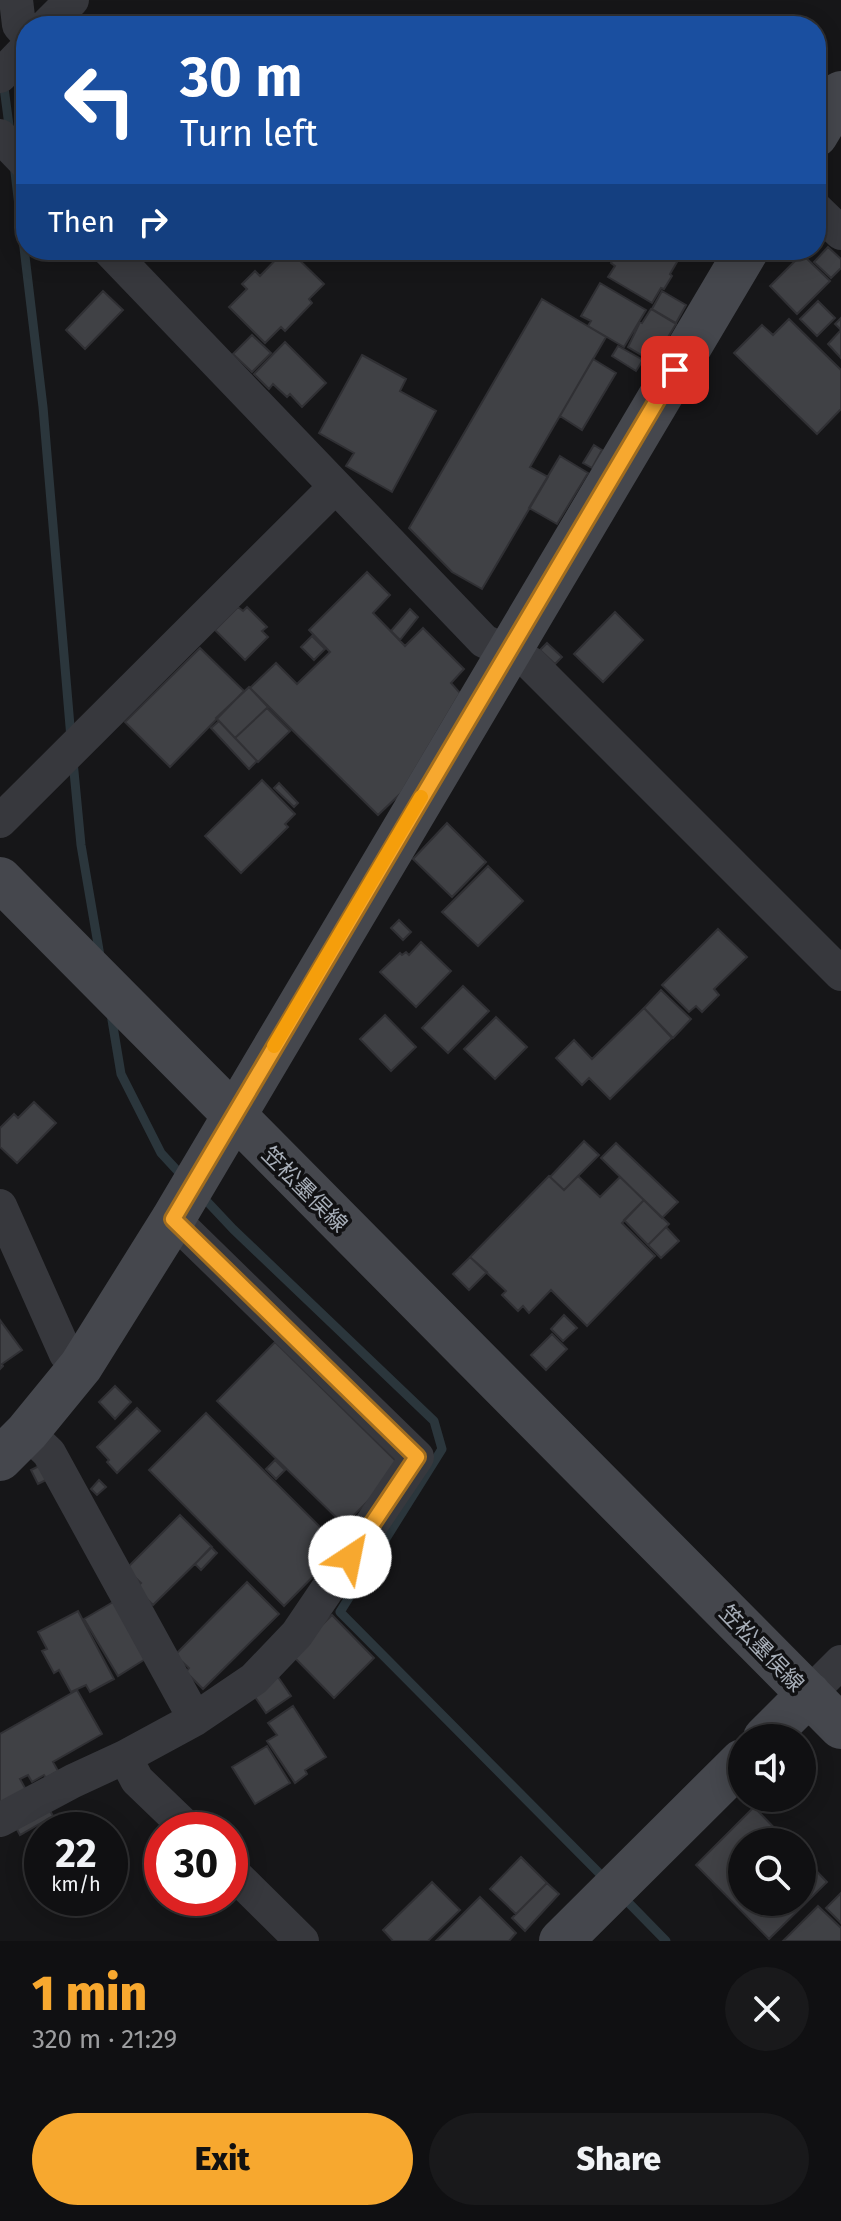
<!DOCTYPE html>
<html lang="en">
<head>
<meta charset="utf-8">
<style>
  :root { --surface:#101012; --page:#19191b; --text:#f1f3f6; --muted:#9c9d9f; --line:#303032; --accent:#f7a82f }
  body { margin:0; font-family:"Fira Sans","Noto Sans JP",sans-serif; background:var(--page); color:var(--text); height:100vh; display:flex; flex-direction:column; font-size:30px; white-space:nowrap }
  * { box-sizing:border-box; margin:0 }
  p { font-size:26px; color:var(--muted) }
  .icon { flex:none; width:44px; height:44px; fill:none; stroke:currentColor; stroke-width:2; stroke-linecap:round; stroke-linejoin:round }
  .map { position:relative; height:1941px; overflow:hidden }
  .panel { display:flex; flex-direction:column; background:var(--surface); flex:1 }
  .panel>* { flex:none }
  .top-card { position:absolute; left:16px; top:16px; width:810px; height:244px; border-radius:32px; box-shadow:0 4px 20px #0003,0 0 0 2px var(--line); background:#1a4fa0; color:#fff; overflow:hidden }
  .tools { position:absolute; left:728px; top:1724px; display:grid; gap:16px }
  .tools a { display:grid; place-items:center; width:88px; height:88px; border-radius:50%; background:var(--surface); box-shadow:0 4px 20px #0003,0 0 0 2px var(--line); font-size:40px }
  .speed { position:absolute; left:24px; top:1812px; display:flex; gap:16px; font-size:40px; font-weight:700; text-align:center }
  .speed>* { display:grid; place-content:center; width:104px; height:104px; border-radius:50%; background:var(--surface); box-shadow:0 4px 20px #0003,0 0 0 2px var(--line); line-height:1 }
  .speed small { font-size:20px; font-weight:400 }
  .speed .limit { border:12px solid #d22; background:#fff; color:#111 }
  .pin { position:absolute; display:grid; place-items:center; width:68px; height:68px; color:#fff; margin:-34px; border-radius:16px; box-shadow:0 4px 12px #0006 }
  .me { position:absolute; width:88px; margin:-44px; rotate:34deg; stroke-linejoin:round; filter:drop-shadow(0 0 6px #0008) }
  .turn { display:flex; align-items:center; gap:28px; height:168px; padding:0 32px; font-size:36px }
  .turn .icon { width:104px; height:104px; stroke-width:2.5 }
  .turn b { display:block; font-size:56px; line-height:68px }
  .then { display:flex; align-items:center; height:76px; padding:0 32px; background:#0003; gap:16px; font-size:30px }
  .round { display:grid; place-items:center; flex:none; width:84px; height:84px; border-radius:42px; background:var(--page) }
  .head { display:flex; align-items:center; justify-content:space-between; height:136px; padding:0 32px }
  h1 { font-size:48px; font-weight:800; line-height:60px; color:var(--accent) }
  .primary-button { display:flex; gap:16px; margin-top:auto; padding:16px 32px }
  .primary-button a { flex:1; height:92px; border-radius:48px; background:var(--accent); color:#111; font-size:32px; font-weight:800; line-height:92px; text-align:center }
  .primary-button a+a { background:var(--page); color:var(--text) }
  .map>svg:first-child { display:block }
</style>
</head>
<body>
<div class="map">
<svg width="841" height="1941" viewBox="0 0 841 1941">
  <rect width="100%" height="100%" fill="#161618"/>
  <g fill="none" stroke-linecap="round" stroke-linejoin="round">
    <path stroke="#2b363c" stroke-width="9" d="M 3,80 L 10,133
      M 14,164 L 43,407 L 71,738
      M 73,761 L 81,845 L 100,956
      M 111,1014 L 121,1074 L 161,1153 L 185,1179
      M 201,1195 L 233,1229 L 434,1421 L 442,1449 L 340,1612 L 605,1879
      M 621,1895 L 666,1941"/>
  </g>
  <path fill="#404145" stroke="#303034" stroke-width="2" d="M 828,247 L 841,259 L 841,268 L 831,278 L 814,262 Z
    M 285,250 L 289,250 L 324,284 L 309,299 L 312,303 L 285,331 L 281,327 L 265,343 L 229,307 L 247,289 L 242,284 L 255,271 L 260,276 Z
    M 619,250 L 684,250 L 670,274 L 672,276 L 664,289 L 661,288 L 652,303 L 608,277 L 615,266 L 611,263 Z
    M 802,254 L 830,281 L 797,314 L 770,286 Z
    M 600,283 L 646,310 L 624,347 L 588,326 L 591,321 L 581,316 Z
    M 103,291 L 123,310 L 85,349 L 66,330 Z
    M 662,291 L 686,305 L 676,323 L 652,309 Z
    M 542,299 L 606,337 L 530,467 L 548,477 L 482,589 L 452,572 L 409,528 Z
    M 818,301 L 835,318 L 817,336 L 800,319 Z
    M 651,309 L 676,324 L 653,362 L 628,347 L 640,322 L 642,323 Z
    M 841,318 L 841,358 L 828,344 L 841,330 L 835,324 Z
    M 789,319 L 841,370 L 841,409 L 817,434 L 734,353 L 762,325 L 773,335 Z
    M 252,335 L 271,353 L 252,372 L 233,354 Z
    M 285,342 L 326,383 L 302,407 L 290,394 L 287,397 L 273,384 L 269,389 L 254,374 Z
    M 618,346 L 643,360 L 636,371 L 612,356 Z
    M 362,355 L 406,379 L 400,391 L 436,411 L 392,492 L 346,466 L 354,453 L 319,433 Z
    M 593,359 L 616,373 L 582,430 L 560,416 Z
    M 594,445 L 602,450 L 592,468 L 583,463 Z
    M 560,456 L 588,473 L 557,524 L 529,508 Z
    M 367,572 L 390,595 L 373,613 L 405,646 L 423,628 L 464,669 L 451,683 L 460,693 L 401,793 L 378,815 L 250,688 L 276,663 L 297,684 L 330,652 L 309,630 Z
    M 238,607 L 243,611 L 247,607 L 267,627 L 262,631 L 268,637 L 245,660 L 215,630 Z
    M 410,609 L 418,617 L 400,640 L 391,631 Z
    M 615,612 L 643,640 L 603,682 L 574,654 Z
    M 312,636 L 325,649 L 314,660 L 301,647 Z
    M 547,643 L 562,657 L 555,664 L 540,650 Z
    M 200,648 L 244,691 L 170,767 L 125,722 Z
    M 249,687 L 268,707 L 235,738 L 216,718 Z
    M 267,708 L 290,731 L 258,762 L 235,738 Z
    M 219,721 L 257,761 L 249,769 L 211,728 Z
    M 262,780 L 295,814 L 285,824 L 288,827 L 241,873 L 205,836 Z
    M 279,783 L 298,803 L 294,807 L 274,788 Z
    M 447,823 L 486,862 L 452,897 L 413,859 Z
    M 488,866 L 523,901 L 478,946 L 442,912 Z
    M 399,920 L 411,932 L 403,940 L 391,928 Z
    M 718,929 L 747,957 L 714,989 L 719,995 L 702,1012 L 696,1006 L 689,1012 L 662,985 Z
    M 421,942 L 451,971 L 416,1007 L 380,972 L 400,953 L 402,955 L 406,952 L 409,955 Z
    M 463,986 L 489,1011 L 448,1053 L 422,1028 Z
    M 661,990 L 691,1019 L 673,1038 L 644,1008 Z
    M 644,1008 L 672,1038 L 610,1099 L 589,1078 L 582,1085 L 556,1058 L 574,1040 L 592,1059 Z
    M 385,1015 L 416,1047 L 391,1071 L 360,1039 Z
    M 496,1017 L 527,1047 L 495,1079 L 464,1049 Z
    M 34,1102 L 56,1123 L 17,1163 L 0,1147 L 0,1128 L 14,1114 L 18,1118 Z
    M 584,1141 L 599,1155 L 564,1190 L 550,1177 Z
    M 616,1143 L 678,1202 L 662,1218 L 601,1158 Z
    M 549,1176 L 564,1190 L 578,1176 L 600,1197 L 620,1177 L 644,1200 L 622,1223 L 655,1256 L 587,1326 L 551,1290 L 529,1313 L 523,1306 L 518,1311 L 502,1295 L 506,1291 L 470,1257 Z
    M 644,1200 L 669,1224 L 648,1245 L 624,1220 Z
    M 666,1227 L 679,1241 L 661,1258 L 648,1245 Z
    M 470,1257 L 487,1272 L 469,1290 L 453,1274 Z
    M 564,1315 L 577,1328 L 563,1341 L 551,1329 Z
    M 0,1320 L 22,1350 L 2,1364 L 3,1366 L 0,1369 Z
    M 552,1334 L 567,1349 L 546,1370 L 531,1355 Z
    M 275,1342 L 402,1467 L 344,1525 L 217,1401 Z
    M 115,1386 L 131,1402 L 115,1419 L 99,1402 Z
    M 137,1408 L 160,1431 L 117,1473 L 107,1462 L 109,1460 L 97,1447 Z
    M 206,1413 L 341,1548 L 284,1606 L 149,1470 Z
    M 275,1460 L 285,1470 L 276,1479 L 266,1469 Z
    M 39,1466 L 46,1480 L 38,1484 L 31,1470 Z
    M 99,1480 L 106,1487 L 97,1495 L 91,1489 Z
    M 180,1515 L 212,1547 L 153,1605 L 136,1588 L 141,1583 L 126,1569 Z
    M 211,1547 L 217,1553 L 201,1570 L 195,1564 Z
    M 247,1582 L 279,1614 L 203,1689 L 186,1672 L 189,1668 L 175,1655 Z
    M 113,1602 L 147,1658 L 118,1676 L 84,1619 Z
    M 78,1611 L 114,1679 L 90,1692 L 86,1685 L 71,1692 L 59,1670 L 54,1673 L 42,1651 L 47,1649 L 38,1632 Z
    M 332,1615 L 374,1658 L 334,1698 L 292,1655 Z
    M 278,1677 L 291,1696 L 266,1713 L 253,1694 Z
    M 77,1690 L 102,1734 L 53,1762 L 58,1771 L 46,1778 L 44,1775 L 32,1782 L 28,1775 L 20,1779 L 29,1795 L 0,1811 L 0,1734 Z
    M 293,1706 L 326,1757 L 305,1770 L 307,1774 L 295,1783 L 267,1741 L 277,1735 L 268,1723 Z
    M 267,1746 L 290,1783 L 255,1804 L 232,1767 Z
    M 46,1804 L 53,1816 L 20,1835 L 13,1822 Z
    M 754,1807 L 788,1842 L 742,1842 L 742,1902 L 802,1902 L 802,1856 L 827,1882 L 769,1939 L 696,1865 Z
    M 521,1857 L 547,1883 L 516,1914 L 490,1889 Z
    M 432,1882 L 460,1910 L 428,1941 L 393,1941 L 383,1930 Z
    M 547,1883 L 559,1894 L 525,1931 L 512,1918 Z
    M 841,1893 L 841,1923 L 826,1908 Z
    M 480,1897 L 516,1933 L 509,1941 L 436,1941 Z
    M 818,1906 L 841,1928 L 841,1941 L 783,1941 Z"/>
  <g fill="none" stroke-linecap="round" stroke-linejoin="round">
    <path stroke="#37383d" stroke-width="34" d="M 16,0 L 19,25 L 26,33
      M 46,26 L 72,0
      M 0,76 L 26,49
      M 0,136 L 26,163
      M 816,209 L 841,233
      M 109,250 L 484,641 L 530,663 L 841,974
      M 0,821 L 335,487
      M 0,1206 L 66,1354 L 81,1366
      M 27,1432 L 49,1453 L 195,1719
      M 809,1694 L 841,1662
      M 125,1757 L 137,1780 L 189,1830
      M 0,1820 L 73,1781 L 125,1757 L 195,1719 L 254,1679 L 297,1634 L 417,1457 L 173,1219
      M 230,1870 L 302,1941"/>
    <path stroke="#45474d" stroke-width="44" d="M 816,135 L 841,93
      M 0,879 L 841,1727
      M 0,1459 L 27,1432 L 81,1366 L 173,1219 L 747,250
      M 765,1738 L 809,1694
      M 561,1941 L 742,1761"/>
  </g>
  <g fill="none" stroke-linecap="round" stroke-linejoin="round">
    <g stroke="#a16d1f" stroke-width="20">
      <path id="route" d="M 350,1557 L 417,1457 L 173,1219 L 675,370"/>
    </g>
    <use href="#route" stroke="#f7a82f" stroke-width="14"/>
    <path stroke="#f59e0b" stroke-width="14" d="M 274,1046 L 421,797"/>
  </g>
  <g text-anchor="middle" stroke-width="7" stroke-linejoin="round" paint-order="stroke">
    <g font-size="22" fill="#a7aeb8" stroke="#111113">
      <text transform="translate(305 1189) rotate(45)" y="8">笠松墨俣線</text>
      <text transform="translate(762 1648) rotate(46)" y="8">笠松墨俣線</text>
    </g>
  </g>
</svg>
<div class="tools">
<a><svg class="icon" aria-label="sound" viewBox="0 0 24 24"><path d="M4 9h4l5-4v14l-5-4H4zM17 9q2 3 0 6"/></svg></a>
<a><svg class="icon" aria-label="search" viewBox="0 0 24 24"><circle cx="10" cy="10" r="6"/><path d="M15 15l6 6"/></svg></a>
</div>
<div class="speed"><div>22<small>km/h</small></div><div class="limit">30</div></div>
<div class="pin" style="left:675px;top:370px;background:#d93025"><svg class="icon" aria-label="arrive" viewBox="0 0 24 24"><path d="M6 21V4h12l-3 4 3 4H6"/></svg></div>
<svg class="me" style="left:350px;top:1557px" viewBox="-20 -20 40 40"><circle r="19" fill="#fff"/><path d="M0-13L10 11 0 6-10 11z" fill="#f7a82f"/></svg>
<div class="top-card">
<div class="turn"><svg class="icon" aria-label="left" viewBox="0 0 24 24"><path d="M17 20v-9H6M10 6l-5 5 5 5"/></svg><div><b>30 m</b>Turn left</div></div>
<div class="then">Then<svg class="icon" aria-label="right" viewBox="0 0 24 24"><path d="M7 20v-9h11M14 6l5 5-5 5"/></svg></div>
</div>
</div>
<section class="panel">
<div class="head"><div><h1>1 min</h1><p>320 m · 21:29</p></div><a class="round"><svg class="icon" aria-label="close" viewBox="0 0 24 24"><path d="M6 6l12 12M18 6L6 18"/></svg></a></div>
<div class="primary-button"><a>Exit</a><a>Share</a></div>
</section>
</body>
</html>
